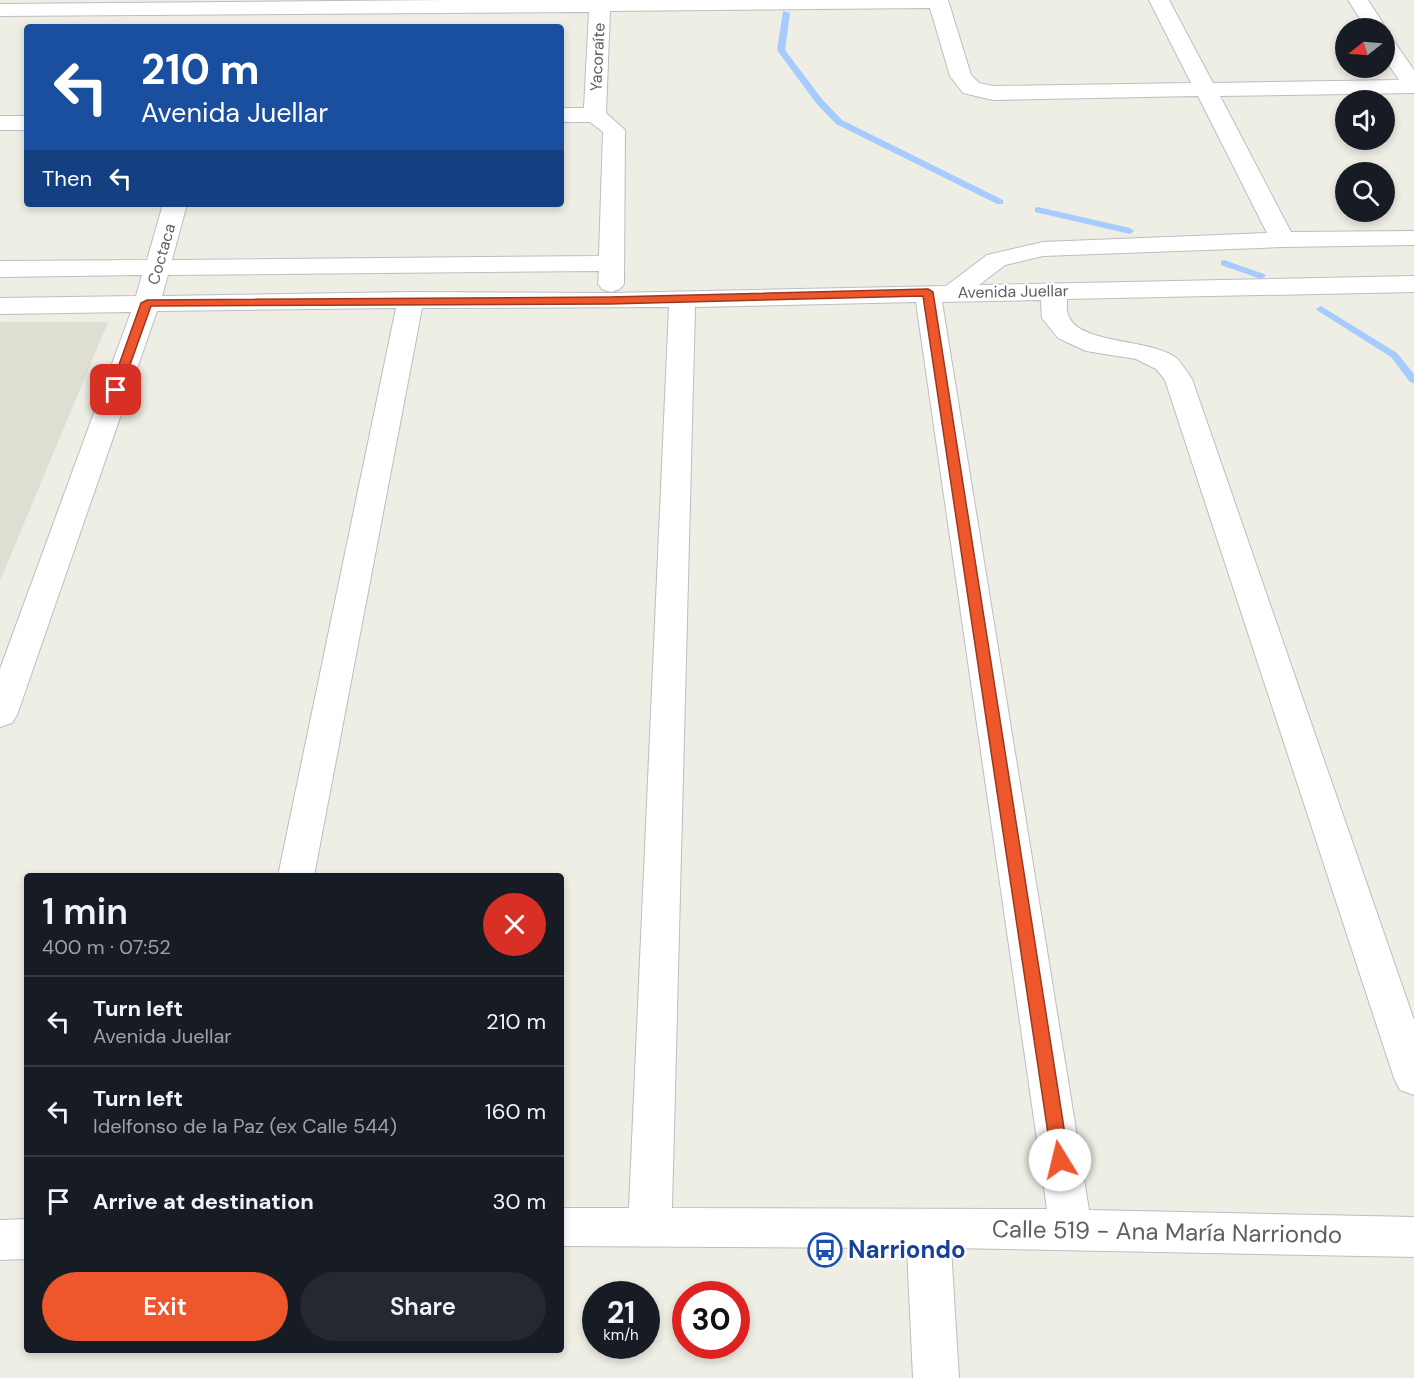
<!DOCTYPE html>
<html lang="en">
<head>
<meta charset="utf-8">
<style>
  :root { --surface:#171b24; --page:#242831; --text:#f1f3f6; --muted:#9ea1a6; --line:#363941; --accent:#ee562c }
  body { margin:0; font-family:"DM Sans",sans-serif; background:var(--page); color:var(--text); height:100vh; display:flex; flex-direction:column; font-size:22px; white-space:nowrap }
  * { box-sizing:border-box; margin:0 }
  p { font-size:20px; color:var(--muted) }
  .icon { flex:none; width:33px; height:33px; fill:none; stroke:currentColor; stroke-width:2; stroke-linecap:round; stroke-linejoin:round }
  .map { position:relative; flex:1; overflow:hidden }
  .panel { position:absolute; left:24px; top:873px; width:540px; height:480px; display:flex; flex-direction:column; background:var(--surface); border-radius:6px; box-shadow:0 3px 9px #0003 }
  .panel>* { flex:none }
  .hud { position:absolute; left:24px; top:24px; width:540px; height:183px; border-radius:6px; box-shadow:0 3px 9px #0003; background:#1a4fa0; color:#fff; overflow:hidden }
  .needle { width:39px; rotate:253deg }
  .controls { position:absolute; left:1335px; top:18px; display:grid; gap:12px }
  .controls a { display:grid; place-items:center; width:60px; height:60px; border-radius:50%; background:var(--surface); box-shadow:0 3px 9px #0003; font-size:30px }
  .speed { position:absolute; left:582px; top:1281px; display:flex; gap:12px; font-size:30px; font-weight:700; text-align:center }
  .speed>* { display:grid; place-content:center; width:78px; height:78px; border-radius:50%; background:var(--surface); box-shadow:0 3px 9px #0003; line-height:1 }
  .speed small { font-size:15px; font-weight:400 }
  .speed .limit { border:9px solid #d22; background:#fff; color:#111 }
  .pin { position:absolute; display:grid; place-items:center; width:51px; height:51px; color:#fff; margin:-26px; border-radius:12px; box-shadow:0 3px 9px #0006 }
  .me { position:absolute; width:66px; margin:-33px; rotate:351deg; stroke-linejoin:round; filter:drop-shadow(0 0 4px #0008) }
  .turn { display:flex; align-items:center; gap:21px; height:126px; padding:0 18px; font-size:27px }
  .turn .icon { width:78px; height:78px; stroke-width:2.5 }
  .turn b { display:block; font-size:42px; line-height:51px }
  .then { display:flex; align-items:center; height:57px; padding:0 18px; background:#0003; gap:12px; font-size:22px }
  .round { display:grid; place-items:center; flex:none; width:63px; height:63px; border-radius:32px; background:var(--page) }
  .summary { display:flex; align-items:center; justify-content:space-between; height:102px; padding:0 18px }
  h1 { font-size:36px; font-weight:600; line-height:45px }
  .cta { display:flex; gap:12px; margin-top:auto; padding:12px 18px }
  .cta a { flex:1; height:69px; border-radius:36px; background:var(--accent); color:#fff; font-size:24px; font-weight:600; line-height:69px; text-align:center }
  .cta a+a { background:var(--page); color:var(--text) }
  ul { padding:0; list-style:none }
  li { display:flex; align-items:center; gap:18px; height:90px; padding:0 18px; border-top:2px solid var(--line) }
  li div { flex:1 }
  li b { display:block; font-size:22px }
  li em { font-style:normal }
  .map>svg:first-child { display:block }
</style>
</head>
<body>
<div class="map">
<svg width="1414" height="1378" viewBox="0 0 1414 1378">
  <rect width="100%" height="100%" fill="#efeee5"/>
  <path fill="#dfded3" d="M 0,322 L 108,322 L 0,581 Z"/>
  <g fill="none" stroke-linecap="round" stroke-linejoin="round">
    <path fill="#a5cbff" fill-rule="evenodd" d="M 783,11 L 790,13 L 785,50 L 822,99 L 842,120 L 1003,200 L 1003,204 L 997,204 L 836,124 L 816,103 L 777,50 Z
      M 1038,207 L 1130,228 L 1134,231 L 1130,234 L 1035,212 L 1035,208 Z
      M 1224,260 L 1264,274 L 1266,276 L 1261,279 L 1221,265 L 1221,261 Z
      M 1321,306 L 1397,353 L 1414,374 L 1414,383 L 1410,382 L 1391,357 L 1318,311 L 1316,309 Z"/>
    <g stroke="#bcbdc4" stroke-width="2">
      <path id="minor" d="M 447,0 L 948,0 L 971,75 L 979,83 L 993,86 L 1191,83 L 1149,0 L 1169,0 L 1213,83 L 1399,80 L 1384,58 L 1384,35 L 1391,37 L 1414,70 L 1414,93 L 1220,96 L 1291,232 L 1414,231 L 1414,245 L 1283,247 L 1043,256 L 1005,265 L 979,285 L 1414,276 L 1414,292 L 1067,299 C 1067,304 1066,313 1069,317 C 1081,344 1150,339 1175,357 C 1181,362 1187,372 1192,379 L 1414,1020 L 1414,1095 L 1400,1090 L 1394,1078 L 1165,380 L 1156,369 L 1136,359 L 1086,351 L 1058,338 L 1042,318 L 1041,300 L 942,302 L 1089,1210 L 1414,1217 L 1414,1257 L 951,1248 L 959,1378 L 913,1378 L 907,1248 L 561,1246 L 561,1208 L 629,1208 L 669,307 L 422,308 L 314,876 L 278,876 L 396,308 L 157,311 L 17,715 L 12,723 L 0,727 L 0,669 L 131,312 L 0,314 L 0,298 L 136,296 L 142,275 L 0,277 L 0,261 L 147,260 L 163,204 L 187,204 L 172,260 L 599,256 L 603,132 L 590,122 L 561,122 L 561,108 L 584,108 L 589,12 L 0,16 L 0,4 ZM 930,8 L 950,76 L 963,93 L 993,100 L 1198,96 L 1267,233 L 1043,242 L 987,255 L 946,286 L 610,293 L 411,292 L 162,296 L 168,275 L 599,271 L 598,284 L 602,289 L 611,292 L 620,289 L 624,284 L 625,130 L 606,113 L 610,11 ZM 916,302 L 1047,1209 L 672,1208 L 695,307 Z
        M 1348,0 L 1368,0 L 1386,28 L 1384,31 L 1384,28 L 1366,28 Z
        M 0,116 L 27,116 L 27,130 L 0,130 Z
        M 27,1219 L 27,1259 L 0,1260 L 0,1220 Z"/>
    </g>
    <use href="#minor" fill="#fff" fill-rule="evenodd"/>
  </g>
  <path fill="#ee562c" stroke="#9b381d" stroke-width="1.5" d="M 928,289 L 933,292 L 1069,1160 L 1067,1165 L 1060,1167 L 1054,1165 L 1052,1160 L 923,296 L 610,304 L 151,306 L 121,390 L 116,394 L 110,390 L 141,303 L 147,300 L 610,297 Z"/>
  <defs>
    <g id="bus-ring" transform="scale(1.725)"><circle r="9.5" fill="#fff" stroke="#1a4fb4" stroke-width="1.5"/><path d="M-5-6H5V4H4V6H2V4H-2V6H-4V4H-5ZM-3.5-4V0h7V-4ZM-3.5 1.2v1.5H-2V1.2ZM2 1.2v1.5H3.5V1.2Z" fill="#1a4fb4"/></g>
  </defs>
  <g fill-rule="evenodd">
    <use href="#bus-ring" x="825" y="1250"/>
  </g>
  <g text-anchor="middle" stroke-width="4.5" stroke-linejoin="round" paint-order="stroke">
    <g font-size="16" fill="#5c5f66" stroke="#fff">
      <text transform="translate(597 57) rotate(-87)" y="6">Yacoraíte</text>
      <text transform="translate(161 254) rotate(-74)" y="6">Coctaca</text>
      <text transform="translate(1013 291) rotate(-1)" y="6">Avenida Juellar</text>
    </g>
    <g font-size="24" fill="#5c5f66" stroke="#fff">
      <text transform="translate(1167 1232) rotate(1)" y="8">Calle 519 - Ana María Narriondo</text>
    </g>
    <g font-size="24" font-weight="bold" fill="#164399" stroke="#fff" text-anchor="start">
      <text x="848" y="1258">Narriondo</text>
    </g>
  </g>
</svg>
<div class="controls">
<a><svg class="needle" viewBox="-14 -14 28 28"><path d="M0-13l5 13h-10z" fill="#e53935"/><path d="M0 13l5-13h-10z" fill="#9ea1a6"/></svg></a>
<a><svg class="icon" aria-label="sound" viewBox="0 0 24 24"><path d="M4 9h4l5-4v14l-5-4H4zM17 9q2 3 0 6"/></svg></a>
<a><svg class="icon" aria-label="search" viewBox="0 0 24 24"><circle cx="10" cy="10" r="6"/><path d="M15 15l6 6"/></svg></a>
</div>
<div class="speed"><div>21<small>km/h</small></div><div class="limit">30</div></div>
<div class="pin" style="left:116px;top:390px;background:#d93025"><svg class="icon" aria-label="arrive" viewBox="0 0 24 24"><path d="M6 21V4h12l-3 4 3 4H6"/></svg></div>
<svg class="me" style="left:1060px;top:1160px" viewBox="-20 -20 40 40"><circle r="19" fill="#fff"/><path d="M0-13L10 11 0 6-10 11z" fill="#ee562c"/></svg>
<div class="hud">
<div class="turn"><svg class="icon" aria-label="left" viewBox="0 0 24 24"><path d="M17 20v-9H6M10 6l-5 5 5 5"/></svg><div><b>210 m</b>Avenida Juellar</div></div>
<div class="then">Then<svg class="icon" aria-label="left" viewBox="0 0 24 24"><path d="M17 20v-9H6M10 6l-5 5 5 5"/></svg></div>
</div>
<section class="panel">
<div class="summary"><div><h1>1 min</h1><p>400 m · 07:52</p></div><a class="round" style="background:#d93025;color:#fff"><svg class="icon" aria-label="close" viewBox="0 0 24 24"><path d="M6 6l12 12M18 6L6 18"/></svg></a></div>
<ul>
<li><svg class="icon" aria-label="left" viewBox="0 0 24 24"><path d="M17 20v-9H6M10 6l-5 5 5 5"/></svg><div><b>Turn left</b><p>Avenida Juellar</p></div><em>210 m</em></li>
<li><svg class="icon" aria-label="left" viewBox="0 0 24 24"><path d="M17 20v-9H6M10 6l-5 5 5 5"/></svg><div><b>Turn left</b><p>Idelfonso de la Paz (ex Calle 544)</p></div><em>160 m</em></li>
<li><svg class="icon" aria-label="arrive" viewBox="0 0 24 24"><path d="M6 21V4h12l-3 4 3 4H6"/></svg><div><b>Arrive at destination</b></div><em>30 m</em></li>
</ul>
<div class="cta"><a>Exit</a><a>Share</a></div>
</section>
</div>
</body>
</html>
